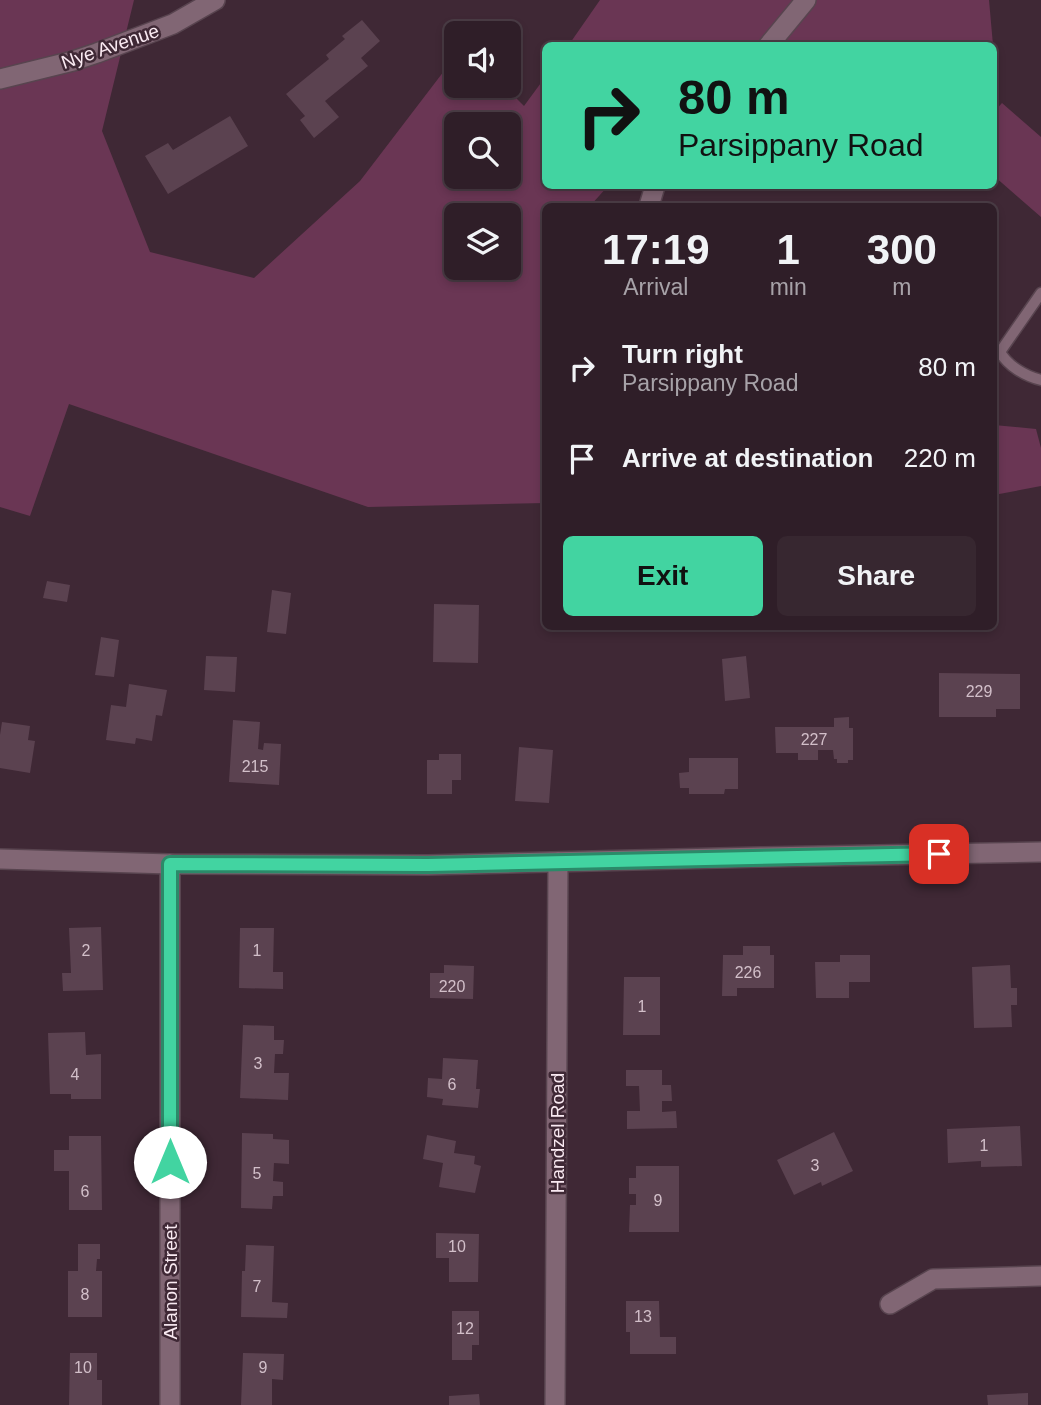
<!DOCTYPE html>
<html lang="en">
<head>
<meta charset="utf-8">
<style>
  :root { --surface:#2f1e28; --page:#372730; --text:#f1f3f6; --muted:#a7a2a8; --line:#4a3c45; --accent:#42d4a1 }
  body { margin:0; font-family:Arial,sans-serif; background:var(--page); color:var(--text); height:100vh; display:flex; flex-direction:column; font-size:26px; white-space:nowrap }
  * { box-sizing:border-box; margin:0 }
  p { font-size:23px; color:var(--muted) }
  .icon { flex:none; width:38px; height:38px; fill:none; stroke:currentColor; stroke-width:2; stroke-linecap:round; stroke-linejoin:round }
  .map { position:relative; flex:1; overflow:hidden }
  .details { position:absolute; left:542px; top:203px; width:455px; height:427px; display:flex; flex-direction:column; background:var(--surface); border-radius:10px; box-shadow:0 4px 10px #0003,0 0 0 2px var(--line) }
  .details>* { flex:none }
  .guide { position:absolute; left:542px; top:42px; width:455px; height:147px; border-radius:10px; box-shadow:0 4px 10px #0003,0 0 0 2px var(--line); background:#42d4a1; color:#111; overflow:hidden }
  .fabs { position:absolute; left:444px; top:21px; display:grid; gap:14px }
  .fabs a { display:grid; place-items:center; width:77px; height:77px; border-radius:10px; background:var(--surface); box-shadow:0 4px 10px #0003,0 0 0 2px var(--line); font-size:35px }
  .pin { position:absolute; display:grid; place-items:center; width:60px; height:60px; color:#fff; margin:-30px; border-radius:14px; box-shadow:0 4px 10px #0006 }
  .me { position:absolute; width:77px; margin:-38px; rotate:0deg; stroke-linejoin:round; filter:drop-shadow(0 0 5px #0008) }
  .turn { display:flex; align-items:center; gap:24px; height:147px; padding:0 21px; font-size:32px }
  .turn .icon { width:91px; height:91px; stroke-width:2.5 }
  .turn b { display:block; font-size:49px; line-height:60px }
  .eta { display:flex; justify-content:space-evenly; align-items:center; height:119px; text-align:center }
  .eta b { font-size:42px; font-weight:800; line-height:49px }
  .cta { display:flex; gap:14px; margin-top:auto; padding:14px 21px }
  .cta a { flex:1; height:80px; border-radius:10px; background:var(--accent); color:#111; font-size:28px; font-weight:800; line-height:80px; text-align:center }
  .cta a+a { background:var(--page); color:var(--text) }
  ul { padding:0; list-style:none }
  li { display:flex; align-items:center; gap:21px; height:91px; padding:0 21px }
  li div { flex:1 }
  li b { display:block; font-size:26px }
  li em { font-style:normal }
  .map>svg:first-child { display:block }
</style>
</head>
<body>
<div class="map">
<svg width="1041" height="1405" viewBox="0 0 1041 1405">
  <rect width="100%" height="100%" fill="#3f2835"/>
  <path fill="#6a3654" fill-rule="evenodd" d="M 0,0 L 134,0 L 102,131 L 150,252 L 254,278 L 360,181 L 457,54 L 457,86 L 504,86 L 524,106 L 546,76 L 546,186 L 608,186 L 590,206 L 546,206 L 546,503 L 368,507 L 69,404 L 30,516 L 0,507 ZM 457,124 L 509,124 L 509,177 L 457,177 ZM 457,215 L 509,215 L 509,268 L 457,268 Z
    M 600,0 L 989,0 L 993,45 L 568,46 Z
    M 1002,103 L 1041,137 L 1041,217 L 994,176 L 994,112 Z
    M 994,425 L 1036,429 L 1041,448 L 1041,486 L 994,495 Z"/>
  <path fill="#5b4250" d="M 362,20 L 380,41 L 361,58 L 368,66 L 325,101 L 339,117 L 314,138 L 300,120 L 305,116 L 286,94 L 329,59 L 326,55 L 345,39 L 342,36 Z
    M 230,116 L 248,146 L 168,194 L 145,156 L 168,143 L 173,150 Z
    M 47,581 L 70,585 L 67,602 L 43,598 Z
    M 272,590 L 291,593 L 286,634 L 267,632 Z
    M 434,604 L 479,605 L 478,663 L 433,662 Z
    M 101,637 L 119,640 L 114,677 L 95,675 Z
    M 206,656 L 237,657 L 235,692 L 204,690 Z
    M 746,656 L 750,698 L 725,701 L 722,659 Z
    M 939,673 L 1020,674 L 1020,709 L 996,709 L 996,717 L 939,717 Z
    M 129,684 L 167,690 L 162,716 L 156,715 L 152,741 L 136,738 L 135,744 L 106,740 L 111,705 L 126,707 Z
    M 849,717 L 849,728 L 853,728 L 853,760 L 848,760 L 848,763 L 837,763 L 837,759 L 834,759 L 833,750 L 818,750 L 818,760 L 798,760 L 798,753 L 776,753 L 775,727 L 834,727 L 834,718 Z
    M 233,720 L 260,722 L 258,749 L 263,750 L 264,743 L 281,744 L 279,785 L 229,782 Z
    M 2,722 L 30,726 L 28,740 L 35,741 L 30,773 L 0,768 L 0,735 Z
    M 519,747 L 553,750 L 549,803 L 515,801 Z
    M 439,754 L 461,754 L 461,780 L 452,780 L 452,794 L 427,794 L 427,760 L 439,760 Z
    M 689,758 L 738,758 L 738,789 L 725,789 L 724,794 L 689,794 L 689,788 L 680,788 L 679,773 L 689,772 Z
    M 101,927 L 103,990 L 63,991 L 62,973 L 71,973 L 69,928 Z
    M 240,928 L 274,928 L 273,972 L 283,972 L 283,989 L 239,988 Z
    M 743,946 L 770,946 L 770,955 L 774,955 L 774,988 L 737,988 L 737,996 L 722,996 L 723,955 L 743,955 Z
    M 840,955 L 870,955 L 870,982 L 849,982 L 849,998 L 816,998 L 815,962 L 840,962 Z
    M 444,965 L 474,966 L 473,999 L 430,998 L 430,973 L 444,973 Z
    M 1010,965 L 1011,988 L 1017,988 L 1017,1005 L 1011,1005 L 1012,1027 L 974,1028 L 972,967 Z
    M 624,977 L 660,977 L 660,1035 L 623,1035 Z
    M 243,1025 L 274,1026 L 274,1040 L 284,1040 L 283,1054 L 275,1054 L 274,1073 L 289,1073 L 288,1100 L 240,1098 Z
    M 85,1032 L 86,1055 L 101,1054 L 101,1099 L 71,1099 L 71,1094 L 50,1094 L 48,1033 Z
    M 443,1058 L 478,1060 L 476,1089 L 480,1089 L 478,1108 L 442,1105 L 443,1099 L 427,1097 L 428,1078 L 442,1079 Z
    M 626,1070 L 662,1070 L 662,1085 L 671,1085 L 672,1101 L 662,1101 L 662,1112 L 676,1111 L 677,1128 L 627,1129 L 627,1111 L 640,1111 L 639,1086 L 626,1086 Z
    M 1020,1126 L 1022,1166 L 981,1167 L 981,1161 L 948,1163 L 947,1129 Z
    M 834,1132 L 853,1171 L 822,1186 L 821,1182 L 794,1195 L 777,1160 Z
    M 242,1133 L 273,1134 L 273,1139 L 289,1140 L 289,1164 L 274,1163 L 273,1181 L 283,1182 L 283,1196 L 273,1196 L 272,1209 L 241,1208 Z
    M 427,1135 L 456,1141 L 454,1153 L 475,1156 L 474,1164 L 481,1166 L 475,1193 L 439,1187 L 443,1163 L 423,1159 Z
    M 69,1136 L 101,1136 L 102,1210 L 69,1210 L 69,1171 L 54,1171 L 54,1150 L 69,1150 Z
    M 636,1166 L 679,1166 L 679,1232 L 629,1232 L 630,1205 L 636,1205 L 636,1194 L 629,1194 L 629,1178 L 636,1178 Z
    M 436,1233 L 479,1234 L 478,1282 L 449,1282 L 449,1258 L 436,1258 Z
    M 78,1244 L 100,1244 L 100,1259 L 97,1259 L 96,1271 L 102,1271 L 102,1317 L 68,1317 L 68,1271 L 78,1271 Z
    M 246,1245 L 274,1246 L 272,1302 L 288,1303 L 287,1318 L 241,1317 L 242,1271 L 245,1271 Z
    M 626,1301 L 659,1301 L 660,1337 L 676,1337 L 676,1354 L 630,1354 L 630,1332 L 626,1332 Z
    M 452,1311 L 479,1311 L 479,1345 L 472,1345 L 472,1360 L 452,1360 Z
    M 70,1353 L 97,1353 L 97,1380 L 102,1380 L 102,1405 L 69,1405 Z
    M 243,1353 L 284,1354 L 283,1380 L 272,1379 L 272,1405 L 241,1405 Z
    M 1028,1393 L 1028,1405 L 988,1405 L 987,1395 Z
    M 479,1394 L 480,1405 L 449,1405 L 449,1396 Z"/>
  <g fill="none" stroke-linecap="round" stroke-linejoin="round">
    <g stroke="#58444f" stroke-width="13">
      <path id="service" d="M 1041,293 L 1000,352 C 1008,366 1025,376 1041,380"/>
    </g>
    <g stroke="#58444f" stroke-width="22">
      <path id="minor" d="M 768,46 L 806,0
        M 0,79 L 73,61 L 97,53 L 173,24 L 215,0
        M 649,206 L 655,186
        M 890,1304 L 933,1279 L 1041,1276
        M 170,1405 L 170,864
        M 555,1405 L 558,862"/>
    </g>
    <g stroke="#58444f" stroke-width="22">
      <path id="secondary" d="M 0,859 L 170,864 L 428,865 L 760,857 L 1041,852"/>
    </g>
    <use href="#service" stroke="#816674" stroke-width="10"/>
    <use href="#minor" stroke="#816674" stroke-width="19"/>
    <use href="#secondary" stroke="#816674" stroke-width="19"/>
  </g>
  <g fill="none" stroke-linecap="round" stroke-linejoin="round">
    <g stroke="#2b8a69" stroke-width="18">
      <path id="route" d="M 170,1162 L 170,864 L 428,865 L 939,854"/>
    </g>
    <use href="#route" stroke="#42d4a1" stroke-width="12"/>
  </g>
  <g text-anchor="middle" stroke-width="5" stroke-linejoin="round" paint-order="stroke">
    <g font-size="16" fill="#d2bfc9">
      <text x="979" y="697">229</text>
      <text x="814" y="745">227</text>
      <text x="255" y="772">215</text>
      <text x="86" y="956">2</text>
      <text x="257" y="956">1</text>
      <text x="748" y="978">226</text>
      <text x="452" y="992">220</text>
      <text x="642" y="1012">1</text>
      <text x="258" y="1069">3</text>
      <text x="75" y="1080">4</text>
      <text x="452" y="1090">6</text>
      <text x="984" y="1151">1</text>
      <text x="815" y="1171">3</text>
      <text x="257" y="1179">5</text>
      <text x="85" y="1197">6</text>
      <text x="658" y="1206">9</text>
      <text x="457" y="1252">10</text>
      <text x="257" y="1292">7</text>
      <text x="85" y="1300">8</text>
      <text x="643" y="1322">13</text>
      <text x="465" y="1334">12</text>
      <text x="83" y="1373">10</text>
      <text x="263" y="1373">9</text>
    </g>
    <g font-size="19" fill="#f9e9f1" stroke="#3f2835">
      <text transform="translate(110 46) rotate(-19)" y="7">Nye Avenue</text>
      <text transform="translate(557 1133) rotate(-90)" y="7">Handzel Road</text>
      <text transform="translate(170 1282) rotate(-90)" y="7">Alanon Street</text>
    </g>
  </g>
</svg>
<div class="fabs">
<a><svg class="icon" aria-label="sound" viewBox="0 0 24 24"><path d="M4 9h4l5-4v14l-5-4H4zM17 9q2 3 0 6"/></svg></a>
<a><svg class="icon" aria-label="search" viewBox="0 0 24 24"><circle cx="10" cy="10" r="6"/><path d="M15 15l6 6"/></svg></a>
<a><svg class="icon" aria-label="layers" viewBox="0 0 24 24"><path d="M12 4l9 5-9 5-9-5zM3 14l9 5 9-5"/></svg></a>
</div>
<div class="pin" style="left:939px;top:854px;background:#d93025"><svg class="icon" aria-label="arrive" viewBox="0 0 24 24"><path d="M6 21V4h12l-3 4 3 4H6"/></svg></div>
<svg class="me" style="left:170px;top:1162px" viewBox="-20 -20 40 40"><circle r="19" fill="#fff"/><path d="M0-13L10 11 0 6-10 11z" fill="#42d4a1"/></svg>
<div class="guide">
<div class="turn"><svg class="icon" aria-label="right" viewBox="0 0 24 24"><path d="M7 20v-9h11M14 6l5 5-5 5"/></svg><div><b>80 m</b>Parsippany Road</div></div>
</div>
<section class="details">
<div class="eta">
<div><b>17:19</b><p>Arrival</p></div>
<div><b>1</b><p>min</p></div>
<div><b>300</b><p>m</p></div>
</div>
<ul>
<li><svg class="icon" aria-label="right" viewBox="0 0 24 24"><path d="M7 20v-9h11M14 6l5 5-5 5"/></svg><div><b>Turn right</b><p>Parsippany Road</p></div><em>80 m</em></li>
<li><svg class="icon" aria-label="arrive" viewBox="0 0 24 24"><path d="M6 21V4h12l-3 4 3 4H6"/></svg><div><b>Arrive at destination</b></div><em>220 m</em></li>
</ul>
<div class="cta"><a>Exit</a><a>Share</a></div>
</section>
</div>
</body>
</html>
